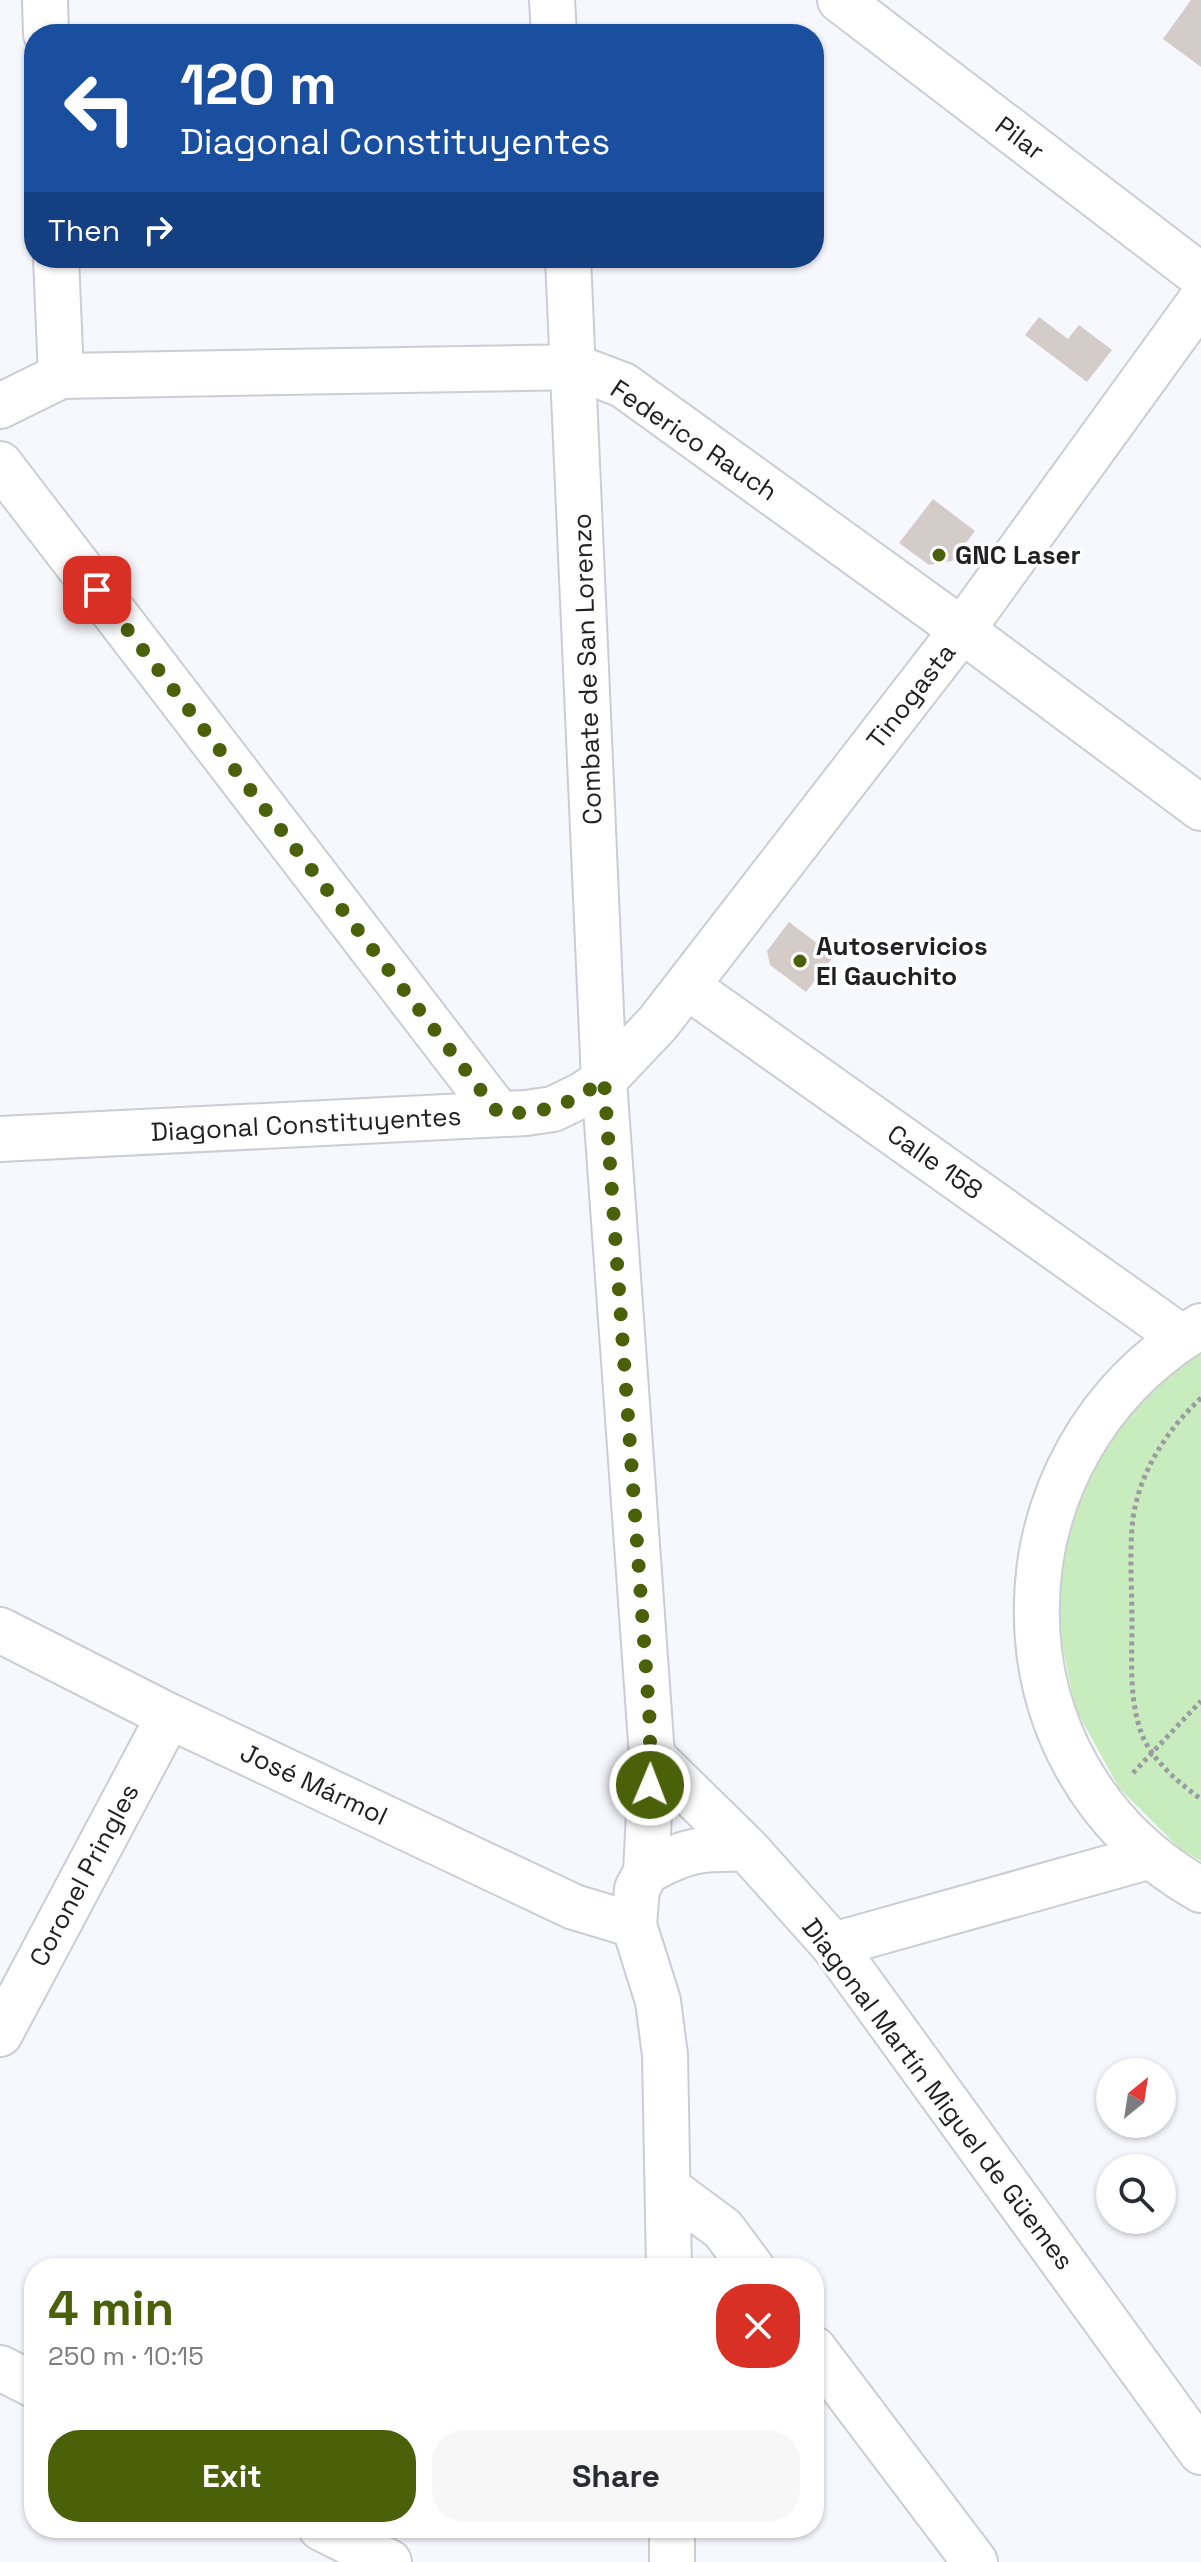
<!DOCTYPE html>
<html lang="en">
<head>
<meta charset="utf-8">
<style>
  :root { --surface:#fff; --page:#f7f7f7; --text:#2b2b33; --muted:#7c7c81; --accent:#4a6009 }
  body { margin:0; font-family:"Space Grotesk",sans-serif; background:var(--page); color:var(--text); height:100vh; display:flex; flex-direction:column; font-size:30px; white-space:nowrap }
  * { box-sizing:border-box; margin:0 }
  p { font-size:26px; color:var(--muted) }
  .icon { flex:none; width:44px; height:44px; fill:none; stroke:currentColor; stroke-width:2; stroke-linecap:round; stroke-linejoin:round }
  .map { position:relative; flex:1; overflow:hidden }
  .details { position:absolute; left:24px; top:2258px; width:800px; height:280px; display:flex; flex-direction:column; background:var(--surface); border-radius:32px; box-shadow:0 2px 6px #0004 }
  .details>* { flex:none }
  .hud { position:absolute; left:24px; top:24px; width:800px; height:244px; border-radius:32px; box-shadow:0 2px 6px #0004; background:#1a4fa0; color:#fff; overflow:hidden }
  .needle { width:52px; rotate:30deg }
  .fabs { position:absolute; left:1096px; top:2058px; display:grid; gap:16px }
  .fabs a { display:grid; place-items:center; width:80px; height:80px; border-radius:50%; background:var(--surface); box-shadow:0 2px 6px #0004; font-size:40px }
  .pin { position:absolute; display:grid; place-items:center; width:68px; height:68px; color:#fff; margin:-34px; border-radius:16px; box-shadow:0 4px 12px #0006 }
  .me { position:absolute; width:88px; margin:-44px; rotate:1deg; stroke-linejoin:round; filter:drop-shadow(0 0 6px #0008) }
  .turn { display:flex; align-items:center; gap:28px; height:168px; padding:0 24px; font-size:36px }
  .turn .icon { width:104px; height:104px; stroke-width:2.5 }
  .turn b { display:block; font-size:56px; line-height:68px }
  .then { display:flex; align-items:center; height:76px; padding:0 24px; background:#0003; gap:16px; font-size:30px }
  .round { display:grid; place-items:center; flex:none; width:84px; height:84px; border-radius:32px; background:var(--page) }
  .overview { display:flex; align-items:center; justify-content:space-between; height:136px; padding:0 24px }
  h1 { font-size:48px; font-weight:700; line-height:60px; color:var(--accent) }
  .action { display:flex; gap:16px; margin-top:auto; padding:16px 24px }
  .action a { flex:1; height:92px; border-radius:32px; background:var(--accent); color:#fff; font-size:32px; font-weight:700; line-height:92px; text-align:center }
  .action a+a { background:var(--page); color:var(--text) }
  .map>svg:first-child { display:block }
</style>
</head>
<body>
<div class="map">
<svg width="1201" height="2562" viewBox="0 0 1201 2562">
  <rect width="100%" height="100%" fill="#f7f7fe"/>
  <path fill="#c9ecbf" d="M 1201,1347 L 1201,1861 L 1179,1848 L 1119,1788 L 1075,1708 L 1057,1619 L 1065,1529 L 1100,1446 L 1158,1375 Z"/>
  <path fill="#d3ccc9" d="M 1191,0 L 1201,0 L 1201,67 L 1163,39 Z
    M 1039,317 L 1068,339 L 1079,325 L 1112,350 L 1087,382 L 1025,335 Z
    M 933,499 L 975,531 L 952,561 L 929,565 L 899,543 Z
    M 789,922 L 834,956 L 806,992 L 770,965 L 767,951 Z"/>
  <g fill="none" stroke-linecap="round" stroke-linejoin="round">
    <g stroke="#cccdd3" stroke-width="48">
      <path id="street" d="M 45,0 L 46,34
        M 552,0 L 554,34
        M 840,0 L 1201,276
        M 56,258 L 61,376
        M 568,258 L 604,1080 L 652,1756 L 646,1872 L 637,1889 L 634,1925 L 658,2001 L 665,2055 L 669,2268
        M 0,406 L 61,376 L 575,367 L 623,385 L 962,630 L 1201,808
        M 0,464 L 499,1114
        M 688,987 L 1181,1337
        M 0,1139 L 526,1113 L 553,1109 L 584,1094 L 604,1080 L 658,1023 L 962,630 L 1201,300
        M 1201,1326 C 985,1453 979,1765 1201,1890
        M 0,1630 L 169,1716 L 574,1907 L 634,1925
        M 652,1756 L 747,1849 L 833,1945 L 1201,2452
        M 646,1872 C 687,1849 701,1848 747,1849
        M 833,1945 L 1151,1856
        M 0,2034 L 169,1716
        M 669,2189 L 723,2229 L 752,2268
        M 814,2349 L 975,2562
        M 0,2368 L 34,2385
        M 321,2528 L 389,2562
        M 672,2528 L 672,2562"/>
    </g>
    <path stroke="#9b9ba0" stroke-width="5" stroke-dasharray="4 4" stroke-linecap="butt" d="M 1201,1398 C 1167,1430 1140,1471 1133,1518 C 1129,1552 1132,1588 1132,1622 C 1132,1656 1129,1692 1139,1726 C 1147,1756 1176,1781 1201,1799
      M 1133,1773 L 1201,1701"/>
    <use href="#street" stroke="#fff" stroke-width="44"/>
  </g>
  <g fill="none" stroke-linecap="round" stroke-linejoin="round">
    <path stroke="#4a6009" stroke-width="14" stroke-dasharray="0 25.2" d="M 97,590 L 499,1114 C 547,1112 564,1108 604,1080 L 650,1725 L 650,1785"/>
  </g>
  <g fill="#4a6009" stroke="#fff" stroke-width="3">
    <circle cx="939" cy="555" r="8"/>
    <circle cx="800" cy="961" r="8"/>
  </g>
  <g text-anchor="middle" stroke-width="7" stroke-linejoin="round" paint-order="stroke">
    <g font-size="26" fill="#212123" stroke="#fff">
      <text transform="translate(1020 138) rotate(37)" y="9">Pilar</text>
      <text transform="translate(694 440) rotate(34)" y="9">Federico Rauch</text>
      <text transform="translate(587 669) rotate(-92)" y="9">Combate de San Lorenzo</text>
      <text transform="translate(911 696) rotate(-52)" y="9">Tinogasta</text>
      <text transform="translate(306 1124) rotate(-3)" y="9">Diagonal Constituyentes</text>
      <text transform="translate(935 1162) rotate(35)" y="9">Calle 158</text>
      <text transform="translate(314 1784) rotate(25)" y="9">José Mármol</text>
      <text transform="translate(84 1875) rotate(-62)" y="9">Coronel Pringles</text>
      <text transform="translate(938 2094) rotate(53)" y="9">Diagonal Martín Miguel de Güemes</text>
    </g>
    <g font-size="26" font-weight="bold" fill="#212123" stroke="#fff" text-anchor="start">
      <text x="955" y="564">GNC Laser</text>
      <text x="816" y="955">Autoservicios<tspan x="816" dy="30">El Gauchito</tspan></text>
    </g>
  </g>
</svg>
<div class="fabs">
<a><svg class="needle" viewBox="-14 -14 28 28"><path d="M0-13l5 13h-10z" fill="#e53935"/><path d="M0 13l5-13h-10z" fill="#7c7c81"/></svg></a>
<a><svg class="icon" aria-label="search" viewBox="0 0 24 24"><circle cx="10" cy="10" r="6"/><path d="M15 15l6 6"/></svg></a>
</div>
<div class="pin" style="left:97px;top:590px;background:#d93025"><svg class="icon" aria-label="arrive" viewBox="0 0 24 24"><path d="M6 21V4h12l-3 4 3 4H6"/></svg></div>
<svg class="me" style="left:650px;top:1785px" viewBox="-20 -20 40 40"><circle r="17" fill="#4a6009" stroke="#fff" stroke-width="3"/><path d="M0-11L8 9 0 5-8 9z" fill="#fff"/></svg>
<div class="hud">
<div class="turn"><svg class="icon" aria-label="left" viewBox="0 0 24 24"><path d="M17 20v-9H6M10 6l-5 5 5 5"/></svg><div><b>120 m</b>Diagonal Constituyentes</div></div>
<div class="then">Then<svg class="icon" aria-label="right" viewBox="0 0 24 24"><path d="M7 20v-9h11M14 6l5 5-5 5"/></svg></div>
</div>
<section class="details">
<div class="overview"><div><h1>4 min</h1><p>250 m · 10:15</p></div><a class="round" style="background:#d93025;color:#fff"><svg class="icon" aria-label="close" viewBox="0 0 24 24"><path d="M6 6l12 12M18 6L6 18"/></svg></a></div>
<div class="action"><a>Exit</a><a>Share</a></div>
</section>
</div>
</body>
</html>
